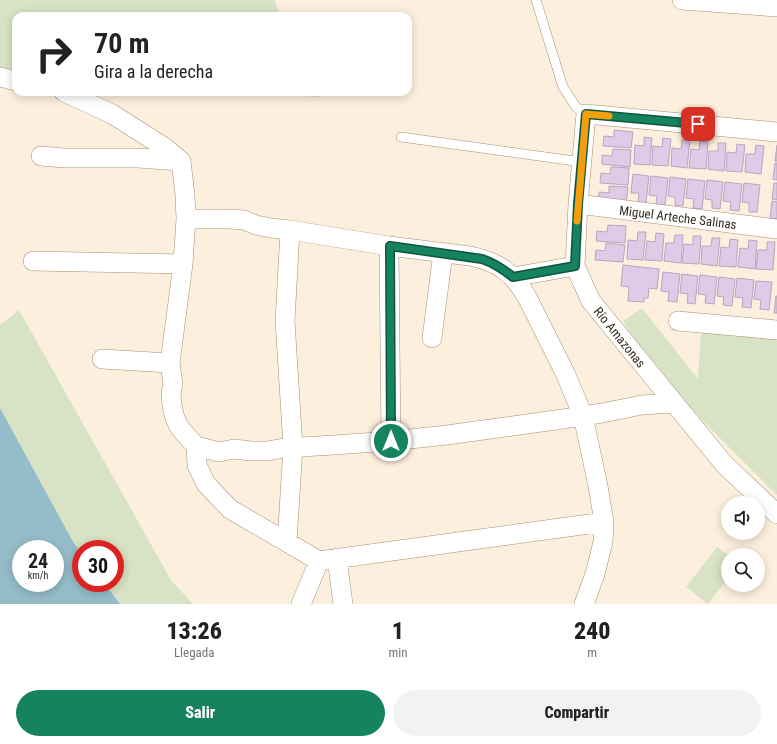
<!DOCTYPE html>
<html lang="es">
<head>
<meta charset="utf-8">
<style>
  :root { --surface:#fff; --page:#f2f2f2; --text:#222; --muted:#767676; --accent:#158360 }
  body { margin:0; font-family:"Roboto Condensed",sans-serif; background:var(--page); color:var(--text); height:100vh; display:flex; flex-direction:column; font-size:15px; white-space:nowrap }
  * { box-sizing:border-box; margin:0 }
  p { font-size:13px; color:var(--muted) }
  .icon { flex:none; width:22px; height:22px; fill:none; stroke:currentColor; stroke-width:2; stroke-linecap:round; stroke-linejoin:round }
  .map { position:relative; height:604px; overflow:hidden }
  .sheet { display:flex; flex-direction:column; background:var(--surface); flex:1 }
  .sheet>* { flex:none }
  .hud { position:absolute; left:12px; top:12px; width:400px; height:84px; border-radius:12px; box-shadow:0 2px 10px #0003; background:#fff; color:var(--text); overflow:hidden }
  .controls { position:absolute; left:721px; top:496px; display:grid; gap:8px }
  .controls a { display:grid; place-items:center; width:44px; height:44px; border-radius:50%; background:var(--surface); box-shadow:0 2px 10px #0003; font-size:20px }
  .speed { position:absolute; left:12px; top:540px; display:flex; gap:8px; font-size:20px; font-weight:700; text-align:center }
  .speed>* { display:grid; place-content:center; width:52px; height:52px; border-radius:50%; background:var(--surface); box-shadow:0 2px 10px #0003; line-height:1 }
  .speed small { font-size:10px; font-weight:400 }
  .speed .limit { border:6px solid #d22; background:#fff; color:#111 }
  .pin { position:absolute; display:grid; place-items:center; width:34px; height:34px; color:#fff; margin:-17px; border-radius:8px; box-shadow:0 2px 6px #0006 }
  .me { position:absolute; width:44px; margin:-22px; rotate:0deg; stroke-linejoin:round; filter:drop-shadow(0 0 3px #0008) }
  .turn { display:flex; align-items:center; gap:14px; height:84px; padding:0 16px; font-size:18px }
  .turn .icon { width:52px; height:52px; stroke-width:2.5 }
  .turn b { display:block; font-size:28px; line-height:34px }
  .eta { display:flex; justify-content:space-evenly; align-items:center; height:68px; text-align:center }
  .eta b { font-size:24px; font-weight:800; line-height:28px }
  .cta { display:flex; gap:8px; margin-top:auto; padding:8px 16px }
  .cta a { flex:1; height:46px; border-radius:24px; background:var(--accent); color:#fff; font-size:16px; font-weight:800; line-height:46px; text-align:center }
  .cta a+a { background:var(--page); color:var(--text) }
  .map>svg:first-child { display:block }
</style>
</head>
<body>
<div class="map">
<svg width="777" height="604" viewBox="0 0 777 604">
  <rect width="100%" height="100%" fill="#fdefdd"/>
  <path fill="#d7e3c4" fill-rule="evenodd" d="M 0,0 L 274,0 L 281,16 L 16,16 L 16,77 L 0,77 Z
    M 252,92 L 318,92 L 320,97 Z
    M 642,308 L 698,379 L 701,330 L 777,335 L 777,495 L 694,412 L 674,403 L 623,321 Z
    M 19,310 L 171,580 L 193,604 L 0,604 L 0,325 ZM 21,549 L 55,549 L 55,583 L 21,583 ZM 81,549 L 115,549 L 115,583 L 81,583 Z
    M 717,547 L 728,555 L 728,578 L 708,604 L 686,587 Z"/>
  <path fill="#95bdc9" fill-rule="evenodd" d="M 0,408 L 72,540 L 81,553 L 81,583 L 104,583 L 120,604 L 0,604 ZM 21,549 L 55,549 L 55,583 L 21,583 Z"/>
  <path fill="#dfcae7" stroke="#b9a4c1" d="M 614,130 L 633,132 L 631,148 L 603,146 L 604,136 L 614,137 Z
    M 644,137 L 652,138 L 650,165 L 634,164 L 635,145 L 644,146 Z
    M 663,138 L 671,139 L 668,166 L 652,165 L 653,146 L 662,147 Z
    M 682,140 L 690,140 L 687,168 L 671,166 L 672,148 L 681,149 Z
    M 700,141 L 708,142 L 706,169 L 689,168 L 691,149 L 699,150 Z
    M 718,143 L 726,143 L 724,171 L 708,169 L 709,151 L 718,151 Z
    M 737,144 L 745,145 L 742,172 L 726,171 L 727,152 L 736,153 Z
    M 756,145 L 764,146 L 761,174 L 745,172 L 746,154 L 755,154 Z
    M 777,145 L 777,161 L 775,161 Z
    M 613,149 L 631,150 L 630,167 L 602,164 L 602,155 L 612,156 Z
    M 775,163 L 777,163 L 777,180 L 773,179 Z
    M 611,167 L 629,168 L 628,185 L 600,183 L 601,173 L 610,174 Z
    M 633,174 L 649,176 L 646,203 L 638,202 L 639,193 L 631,193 Z
    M 651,176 L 668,178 L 665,205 L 656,204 L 657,196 L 649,195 Z
    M 670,177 L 686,179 L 683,206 L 675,205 L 675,197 L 668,196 Z
    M 688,179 L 705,181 L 702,209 L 693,208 L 694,199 L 686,198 Z
    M 707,180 L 723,182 L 720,209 L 712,208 L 712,200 L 705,199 Z
    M 725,182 L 742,184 L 739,211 L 730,210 L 731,202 L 723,201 Z
    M 744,183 L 760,185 L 757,212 L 749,212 L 749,203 L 742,202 Z
    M 774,183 L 777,183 L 777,200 L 772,199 Z
    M 609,186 L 628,187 L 626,204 L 598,202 L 599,192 L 609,193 Z
    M 772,201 L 777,202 L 777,219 L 770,218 Z
    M 608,225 L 626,226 L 625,243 L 596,241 L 597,231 L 607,232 Z
    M 638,232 L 646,232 L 643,260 L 627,259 L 628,240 L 637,241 Z
    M 656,233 L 664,234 L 662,261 L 645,260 L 647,241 L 655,242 Z
    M 675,235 L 683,235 L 681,263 L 664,261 L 666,243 L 674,243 Z
    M 693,236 L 701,236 L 699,264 L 682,263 L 684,244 L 693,245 Z
    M 712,238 L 720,238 L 717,266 L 701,264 L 702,246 L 711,246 Z
    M 730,239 L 738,240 L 736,267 L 719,266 L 721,247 L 729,248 Z
    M 749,240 L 757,241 L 755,269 L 738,267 L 740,248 L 748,249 Z
    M 767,242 L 775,242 L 773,270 L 756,269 L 758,250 L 767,250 Z
    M 606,243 L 625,245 L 623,262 L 595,260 L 596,250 L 605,251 Z
    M 623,265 L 659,269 L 657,289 L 649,288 L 648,298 L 644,298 L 644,302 L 628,301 L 629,287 L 621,286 Z
    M 663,272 L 680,274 L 677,302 L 668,301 L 669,292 L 661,291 Z
    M 682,274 L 698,276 L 695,304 L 687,303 L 688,294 L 680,293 Z
    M 700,275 L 717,277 L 714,304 L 705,303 L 706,295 L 698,294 Z
    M 719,277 L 735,279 L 732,306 L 723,305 L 724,297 L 717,296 Z
    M 737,278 L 754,280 L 751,308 L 742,307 L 743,298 L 735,297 Z
    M 756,281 L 772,282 L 769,310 L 760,309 L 761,300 L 754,299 Z
    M 776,296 L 777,296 L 777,313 L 774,313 Z"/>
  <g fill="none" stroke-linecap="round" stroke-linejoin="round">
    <g stroke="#a69074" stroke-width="10">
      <path id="lane" d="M 536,0 L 563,87 L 576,107 L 586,114
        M 401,137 L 582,162"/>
    </g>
    <g stroke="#a69074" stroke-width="20">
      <path id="street" d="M 682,0 L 777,7
        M 0,77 L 16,81
        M 64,92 L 112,114 L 164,147 L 181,161 L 185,195 L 186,219 L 229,219 L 244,220 L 256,225 L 271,228 L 290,230 L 389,246 L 470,256 C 499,262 514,273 528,299 L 566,375 L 583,416 L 598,486 L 604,522 L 603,542 L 595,574 L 584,604
        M 777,132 L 586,114 L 578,204 L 575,266 L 591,301 L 724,464 L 777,514
        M 41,156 L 64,158 L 138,158 L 181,161
        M 578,204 L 777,229
        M 186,219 L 183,264 L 170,363 L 173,384 L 171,394 L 172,405 L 174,415 L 178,425 L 184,433 L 196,446 L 219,452 L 234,449 L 251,451 L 267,451 L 284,448 L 334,445 L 391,441 L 447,435 L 563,419 L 602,413 L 642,405 L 674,403
        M 389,246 L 391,441
        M 33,261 L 183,264
        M 513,277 L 575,266
        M 678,321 L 777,330
        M 432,338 L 443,253
        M 102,359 L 170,363
        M 196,446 L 197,465 L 206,484 L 230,509 L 319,561 L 604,522
        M 287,542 L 293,447 L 285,321 L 290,230
        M 337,558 L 343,604
        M 301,604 L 319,561"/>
    </g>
    <use href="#lane" stroke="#fff" stroke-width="9"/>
    <use href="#street" stroke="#fff" stroke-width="19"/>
  </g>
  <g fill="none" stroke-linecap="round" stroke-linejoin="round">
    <g stroke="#0e553e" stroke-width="10">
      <path id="route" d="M 391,441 L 390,246 L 482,259 C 494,263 503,269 513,277 L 575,266 L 578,204 L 586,114 L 698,124"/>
    </g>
    <use href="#route" stroke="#158360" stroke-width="7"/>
    <path stroke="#f59e0b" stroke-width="7" d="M 577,221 L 586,114 L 609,116"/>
  </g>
  <g text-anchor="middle" stroke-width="3.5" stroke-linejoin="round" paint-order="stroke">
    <g font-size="13" fill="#372e22" stroke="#fefefe">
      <text transform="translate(678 217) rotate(7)" y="5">Miguel Arteche Salinas</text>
      <text transform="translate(620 337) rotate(51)" y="5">Río Amazonas</text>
    </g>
  </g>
</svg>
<div class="controls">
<a><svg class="icon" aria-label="sound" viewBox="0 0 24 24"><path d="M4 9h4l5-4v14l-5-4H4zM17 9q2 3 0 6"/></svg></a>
<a><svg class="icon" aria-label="search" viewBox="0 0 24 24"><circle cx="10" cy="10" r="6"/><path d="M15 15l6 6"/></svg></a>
</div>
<div class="speed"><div>24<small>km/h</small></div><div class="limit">30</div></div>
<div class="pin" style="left:698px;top:124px;background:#d93025"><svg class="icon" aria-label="arrive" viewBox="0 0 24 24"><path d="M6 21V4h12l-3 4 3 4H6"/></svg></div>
<svg class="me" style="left:391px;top:441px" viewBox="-20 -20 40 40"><circle r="17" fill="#158360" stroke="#fff" stroke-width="3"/><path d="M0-11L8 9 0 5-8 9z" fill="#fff"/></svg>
<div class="hud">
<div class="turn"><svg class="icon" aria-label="right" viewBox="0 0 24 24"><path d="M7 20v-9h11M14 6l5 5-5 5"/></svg><div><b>70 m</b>Gira a la derecha</div></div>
</div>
</div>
<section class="sheet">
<div class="eta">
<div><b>13:26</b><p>Llegada</p></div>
<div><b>1</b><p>min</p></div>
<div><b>240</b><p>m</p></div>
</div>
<div class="cta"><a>Salir</a><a>Compartir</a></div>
</section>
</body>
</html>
